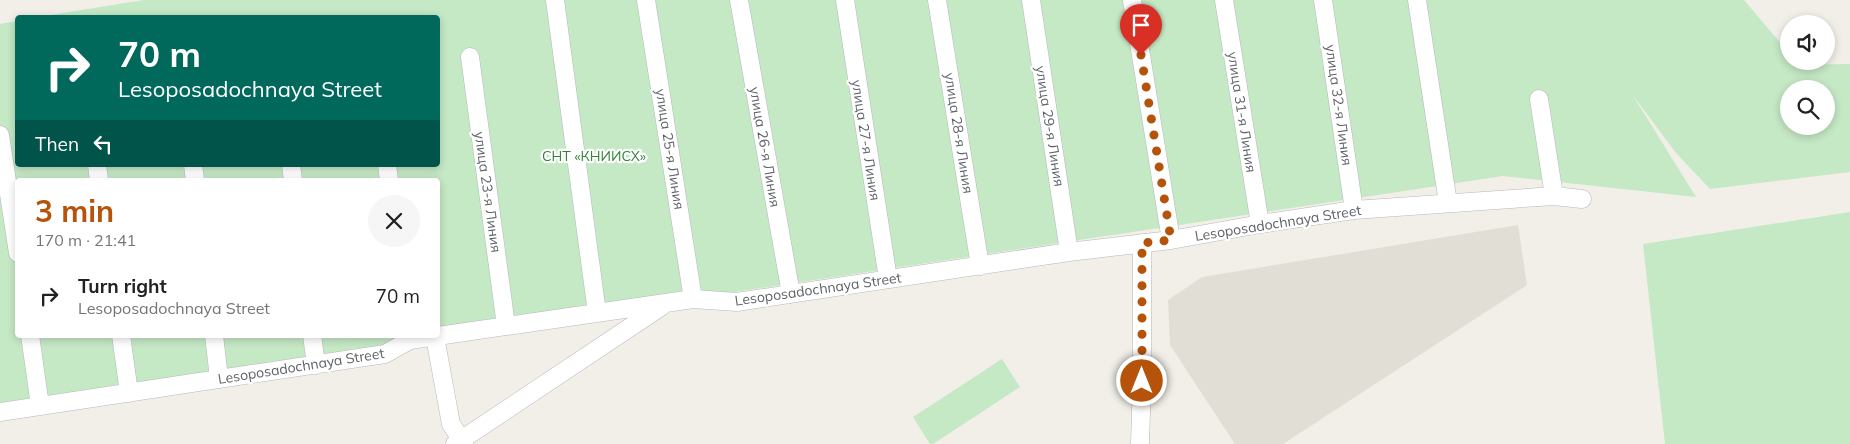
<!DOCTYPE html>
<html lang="en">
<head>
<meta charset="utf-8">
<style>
  :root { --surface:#fff; --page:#f6f6f6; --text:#202124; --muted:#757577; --accent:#b45309 }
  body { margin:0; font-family:Mulish,sans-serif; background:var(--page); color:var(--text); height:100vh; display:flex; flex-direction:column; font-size:19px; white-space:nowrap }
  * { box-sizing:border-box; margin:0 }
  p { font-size:16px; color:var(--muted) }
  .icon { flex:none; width:28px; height:28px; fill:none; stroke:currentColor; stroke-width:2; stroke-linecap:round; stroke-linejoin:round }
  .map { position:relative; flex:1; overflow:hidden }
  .panel { position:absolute; left:15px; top:178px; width:425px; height:160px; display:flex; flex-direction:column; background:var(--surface); border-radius:5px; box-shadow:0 2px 8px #0003 }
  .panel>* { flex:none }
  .banner { position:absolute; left:15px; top:15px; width:425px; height:152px; border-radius:5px; box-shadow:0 2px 8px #0003; background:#00695c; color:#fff; overflow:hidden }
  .tools { position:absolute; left:1780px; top:15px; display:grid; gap:10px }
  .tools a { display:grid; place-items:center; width:55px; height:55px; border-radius:50%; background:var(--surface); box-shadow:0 2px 8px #0003; font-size:25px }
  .pin { position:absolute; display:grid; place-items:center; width:42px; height:42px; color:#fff; margin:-51px -21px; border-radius:50% 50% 50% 0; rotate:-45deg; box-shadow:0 0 5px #0007 }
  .pin .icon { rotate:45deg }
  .me { position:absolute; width:55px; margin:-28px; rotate:0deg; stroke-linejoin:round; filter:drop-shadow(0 0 4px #0008) }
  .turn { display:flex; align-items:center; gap:18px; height:105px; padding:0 20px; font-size:22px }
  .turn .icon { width:65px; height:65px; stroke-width:2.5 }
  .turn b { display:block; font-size:35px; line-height:42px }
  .then { display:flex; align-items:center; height:48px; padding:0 20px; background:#0003; gap:10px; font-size:19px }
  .round { display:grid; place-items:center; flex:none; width:52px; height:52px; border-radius:26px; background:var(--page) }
  .overview { display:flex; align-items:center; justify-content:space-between; height:85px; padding:0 20px }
  h1 { font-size:30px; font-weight:700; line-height:38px; color:var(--accent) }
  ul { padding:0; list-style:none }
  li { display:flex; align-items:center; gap:15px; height:65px; padding:0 20px }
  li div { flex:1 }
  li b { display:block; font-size:19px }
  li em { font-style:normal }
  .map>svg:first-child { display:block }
</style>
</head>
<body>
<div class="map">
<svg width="1850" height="444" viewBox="0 0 1850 444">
  <rect width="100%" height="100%" fill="#f1efe8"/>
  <path fill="#e1ded6" d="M 1518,225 L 1527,285 L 1283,444 L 1235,444 L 1170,345 L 1168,300 L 1202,277 Z"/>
  <path fill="#c5e8c5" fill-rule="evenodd" d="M 144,0 L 1744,0 L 1789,53 L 1789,61 L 1796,61 L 1799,65 L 1850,64 L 1850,172 L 1710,189 L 1676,153 L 1632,94 L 1696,197 L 1503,176 L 0,403 L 0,24 L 17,21 L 18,165 L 438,165 L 438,18 L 38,17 ZM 1789,89 L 1826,89 L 1826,126 L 1789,126 ZM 18,180 L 438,180 L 438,335 L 18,335 Z
    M 1850,212 L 1850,444 L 1665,444 L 1643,244 Z
    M 1002,359 L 1020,387 L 933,444 L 930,444 L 913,417 Z"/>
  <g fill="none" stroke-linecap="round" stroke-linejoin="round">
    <g stroke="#b5b8bc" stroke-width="19">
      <path id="minor" d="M 555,0 L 597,313
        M 646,0 L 693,299
        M 739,0 L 791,294
        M 845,0 L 888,279
        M 937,0 L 980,266
        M 1031,0 L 1069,252
        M 1132,0 L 1171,240
        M 1224,0 L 1260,224
        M 1323,0 L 1354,210
        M 1417,0 L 1448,203
        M 470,57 L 506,326
        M 1539,99 L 1554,196
        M 0,135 L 18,253
        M 97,165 L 99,180
        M 193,165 L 195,180
        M 291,165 L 293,180
        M 387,165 L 389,180
        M 30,335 L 40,406
        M 121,335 L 129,393
        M 214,335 L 219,379
        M 312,335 L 316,365
        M 435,337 L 451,424 L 464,444
        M 0,412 L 385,354 L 410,340 L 693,299 L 737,302 L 1069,252 L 1171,240 L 1260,224 L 1354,210 L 1554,196 L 1582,199
        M 455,444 L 662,306
        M 1140,444 L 1142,381 L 1142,243"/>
    </g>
    <use href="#minor" stroke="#fff" stroke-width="18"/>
  </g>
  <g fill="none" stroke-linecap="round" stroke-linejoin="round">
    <path stroke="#b45309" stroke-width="9" stroke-dasharray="0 16.2" d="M 1141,55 L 1171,240 L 1142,243 L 1142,381"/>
  </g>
  <g text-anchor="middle" stroke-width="4.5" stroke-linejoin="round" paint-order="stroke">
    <g font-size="14" fill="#5f6368" stroke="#fff">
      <text transform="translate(1339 105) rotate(82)" y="5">улица 32-я Линия</text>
      <text transform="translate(1242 112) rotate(81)" y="5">улица 31-я Линия</text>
      <text transform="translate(1050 126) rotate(81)" y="5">улица 29-я Линия</text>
      <text transform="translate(959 133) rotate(81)" y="5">улица 28-я Линия</text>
      <text transform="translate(866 140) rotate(81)" y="5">улица 27-я Линия</text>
      <text transform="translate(765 147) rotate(80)" y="5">улица 26-я Линия</text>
      <text transform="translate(670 149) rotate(81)" y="5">улица 25-я Линия</text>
      <text transform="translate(488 192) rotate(82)" y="5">улица 23-я Линия</text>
      <text transform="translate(1278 223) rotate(-9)" y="5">Lesoposadochnaya Street</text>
      <text transform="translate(818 289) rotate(-8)" y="5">Lesoposadochnaya Street</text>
      <text transform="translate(301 366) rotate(-9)" y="5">Lesoposadochnaya Street</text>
    </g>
    <g font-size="14" fill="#348238" stroke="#fff">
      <text x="594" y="161">СНТ «КНИИСХ»</text>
    </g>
  </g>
</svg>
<div class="tools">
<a><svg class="icon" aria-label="sound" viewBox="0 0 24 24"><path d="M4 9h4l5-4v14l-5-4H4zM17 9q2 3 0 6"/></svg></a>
<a><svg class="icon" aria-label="search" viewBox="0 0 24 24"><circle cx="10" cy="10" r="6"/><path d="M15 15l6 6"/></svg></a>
</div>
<div class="pin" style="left:1141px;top:55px;background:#d93025"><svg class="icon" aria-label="arrive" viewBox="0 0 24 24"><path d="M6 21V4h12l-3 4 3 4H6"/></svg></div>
<svg class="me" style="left:1142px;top:381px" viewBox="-20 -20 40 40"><circle r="17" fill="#b45309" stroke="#fff" stroke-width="3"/><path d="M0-11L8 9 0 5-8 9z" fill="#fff"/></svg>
<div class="banner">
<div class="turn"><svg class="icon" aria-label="right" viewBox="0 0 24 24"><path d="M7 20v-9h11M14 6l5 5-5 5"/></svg><div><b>70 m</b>Lesoposadochnaya Street</div></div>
<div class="then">Then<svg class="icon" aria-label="left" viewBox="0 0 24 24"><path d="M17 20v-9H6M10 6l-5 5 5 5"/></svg></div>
</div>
<section class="panel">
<div class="overview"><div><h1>3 min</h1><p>170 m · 21:41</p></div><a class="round"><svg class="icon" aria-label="close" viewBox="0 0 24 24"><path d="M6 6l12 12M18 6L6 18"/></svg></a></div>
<ul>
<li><svg class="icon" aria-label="right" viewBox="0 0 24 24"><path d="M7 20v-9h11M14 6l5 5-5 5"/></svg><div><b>Turn right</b><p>Lesoposadochnaya Street</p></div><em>70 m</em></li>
</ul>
</section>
</div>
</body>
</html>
